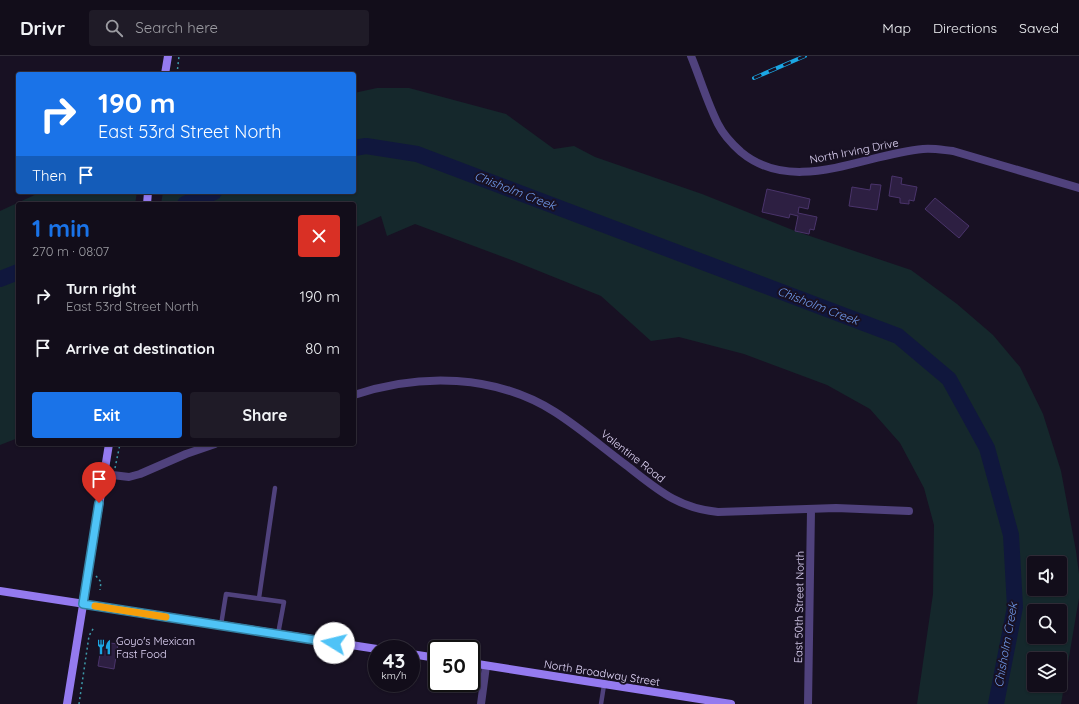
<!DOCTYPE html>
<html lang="en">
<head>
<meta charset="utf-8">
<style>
  :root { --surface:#120d1a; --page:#1f1b27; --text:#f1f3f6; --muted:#9c9ca2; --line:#312d39; --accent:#1a73e8 }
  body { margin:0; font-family:Quicksand,sans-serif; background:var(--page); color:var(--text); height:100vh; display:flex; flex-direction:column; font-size:15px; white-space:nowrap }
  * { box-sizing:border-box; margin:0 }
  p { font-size:13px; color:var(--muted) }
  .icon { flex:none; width:22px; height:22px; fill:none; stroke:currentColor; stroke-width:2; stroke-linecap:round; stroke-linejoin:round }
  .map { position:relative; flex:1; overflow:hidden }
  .panel { position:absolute; left:16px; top:146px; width:340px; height:244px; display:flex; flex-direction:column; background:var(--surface); border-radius:4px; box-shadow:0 1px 3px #0004,0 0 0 1px var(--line) }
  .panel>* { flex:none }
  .guide { position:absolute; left:16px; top:16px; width:340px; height:122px; border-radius:4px; box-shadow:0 1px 3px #0004,0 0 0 1px var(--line); background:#1a73e8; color:#fff; overflow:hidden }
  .tools { position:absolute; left:1027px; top:500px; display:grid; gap:8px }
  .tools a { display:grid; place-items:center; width:40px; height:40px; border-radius:4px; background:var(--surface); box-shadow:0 1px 3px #0004,0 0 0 1px var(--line); font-size:20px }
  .speed { position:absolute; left:368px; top:584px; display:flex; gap:8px; font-size:20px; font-weight:700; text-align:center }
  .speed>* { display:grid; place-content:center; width:52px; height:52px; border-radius:50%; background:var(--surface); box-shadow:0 1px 3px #0004,0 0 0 1px var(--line); line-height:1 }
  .speed small { font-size:10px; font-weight:400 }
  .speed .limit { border:2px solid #111; border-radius:6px; background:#fff; color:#111 }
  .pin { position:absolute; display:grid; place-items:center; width:34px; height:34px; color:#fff; margin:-41px -17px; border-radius:50% 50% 50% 0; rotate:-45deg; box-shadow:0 0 4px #0007 }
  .pin .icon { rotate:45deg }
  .me { position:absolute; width:44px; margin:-22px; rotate:279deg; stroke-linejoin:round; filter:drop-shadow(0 0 3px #0008) }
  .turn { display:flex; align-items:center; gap:14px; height:84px; padding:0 16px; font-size:18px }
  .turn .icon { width:52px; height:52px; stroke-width:2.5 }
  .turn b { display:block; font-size:28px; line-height:34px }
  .then { display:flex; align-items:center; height:38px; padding:0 16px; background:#0003; gap:8px; font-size:15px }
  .round { display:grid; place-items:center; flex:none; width:42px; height:42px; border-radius:4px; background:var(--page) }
  .summary { display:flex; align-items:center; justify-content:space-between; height:68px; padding:0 16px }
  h1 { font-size:24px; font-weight:800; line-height:30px; color:var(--accent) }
  .cta { display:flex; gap:8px; margin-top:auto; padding:8px 16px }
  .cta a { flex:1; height:46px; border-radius:4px; background:var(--accent); color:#fff; font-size:16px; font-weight:800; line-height:46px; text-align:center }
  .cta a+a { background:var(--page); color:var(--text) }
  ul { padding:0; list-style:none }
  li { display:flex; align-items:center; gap:12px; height:52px; padding:0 16px }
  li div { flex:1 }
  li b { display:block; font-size:15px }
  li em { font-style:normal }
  header { display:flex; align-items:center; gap:24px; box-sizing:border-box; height:56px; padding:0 20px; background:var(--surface); border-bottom:1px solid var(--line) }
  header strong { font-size:19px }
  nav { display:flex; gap:22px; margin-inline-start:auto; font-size:14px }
  .search { width:280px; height:36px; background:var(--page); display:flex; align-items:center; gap:10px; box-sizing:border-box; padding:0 14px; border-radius:4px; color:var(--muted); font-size:15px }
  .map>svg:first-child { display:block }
</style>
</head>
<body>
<header>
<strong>Drivr</strong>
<div class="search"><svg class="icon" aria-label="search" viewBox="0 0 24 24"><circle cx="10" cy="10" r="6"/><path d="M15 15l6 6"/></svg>Search here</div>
<nav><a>Map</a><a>Directions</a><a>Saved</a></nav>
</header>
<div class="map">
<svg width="1079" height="648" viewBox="0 0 1079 648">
  <rect width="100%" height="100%" fill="#181123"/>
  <path fill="#15282c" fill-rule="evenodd" d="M 377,32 L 409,32 L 506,58 L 554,93 L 574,90 L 595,101 L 702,138 L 795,175 L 911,214 L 957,248 L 993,279 L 1020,311 L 1043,358 L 1061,415 L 1076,495 L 1079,518 L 1079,542 L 1061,648 L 917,648 L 933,538 L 934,469 L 924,432 L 900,387 L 870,353 L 827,329 L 744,298 L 679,281 L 651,285 L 601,240 L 514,205 L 415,168 L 387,180 L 381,160 L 354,172 L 354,148 L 161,148 L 163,136 L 354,136 L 354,37 ZM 1034,507 L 1060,507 L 1060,533 L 1034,533 ZM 1034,555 L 1060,555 L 1060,581 L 1034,581 ZM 1034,603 L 1060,603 L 1060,629 L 1034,629 Z
    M 41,136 L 137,136 L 135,148 L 18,148 L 18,382 L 0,389 L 0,155 Z"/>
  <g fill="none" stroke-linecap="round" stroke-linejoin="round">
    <path stroke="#10173d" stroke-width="16" d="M 354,92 L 366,90 L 417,98 L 898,280 L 949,323 L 987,392 L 1011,479 L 1015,551 L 996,648
      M 185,148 L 214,136
      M 0,223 L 18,216"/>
  </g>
  <path fill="#2d1f42" stroke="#4a346b" d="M 892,120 L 902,122 L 901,128 L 917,131 L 914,145 L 909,144 L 909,148 L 900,147 L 900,142 L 889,140 Z
    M 871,128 L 881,129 L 877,154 L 849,150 L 852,131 L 870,134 Z
    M 767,133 L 810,143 L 808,153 L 799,151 L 798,157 L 817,161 L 814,174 L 810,173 L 809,178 L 795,175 L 798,160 L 790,158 L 789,162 L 762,156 Z
    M 935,142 L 969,170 L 959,182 L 925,153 Z
    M 102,586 L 118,588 L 114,613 L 98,610 Z"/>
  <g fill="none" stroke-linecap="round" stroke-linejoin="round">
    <path stroke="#3d9aa9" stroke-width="1.5" stroke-dasharray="2 3" stroke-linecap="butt" d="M 177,18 L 179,0
      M 115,412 L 120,388
      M 96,520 L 101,526 L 100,534
      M 79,648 L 89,580 L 94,571"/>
    <path stroke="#50427d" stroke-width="4.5" d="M 259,542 L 275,432
      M 221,569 L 226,538 L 284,546 L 278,578
      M 601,648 L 604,629"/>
    <path stroke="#50427d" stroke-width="8" d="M 691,0 C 700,22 707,46 718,68 C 723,78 732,88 741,96 C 794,140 864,98 923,93 C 933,92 943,94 953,95 L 1079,132
      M 354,339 C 420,317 495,318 555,356 C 580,372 602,391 626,409 C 657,433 677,452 718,456 L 836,452 L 909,455
      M 104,418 L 129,421 L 140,418 L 186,398 L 215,388
      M 481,648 L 486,610
      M 808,648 L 811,454"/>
    <path stroke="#947aef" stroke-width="8" d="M 165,18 L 168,0
      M 147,148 L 148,136
      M 0,535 L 377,593
      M 411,598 L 437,602
      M 471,607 L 731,648
      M 67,648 L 109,388"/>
    <g stroke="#1ba7e4" stroke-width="4">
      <path id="rail" d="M 754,22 L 805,0"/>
    </g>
    <use href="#rail" stroke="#181123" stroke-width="2.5" stroke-dasharray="8" stroke-linecap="butt"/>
  </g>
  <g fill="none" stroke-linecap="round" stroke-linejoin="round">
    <g stroke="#337fa1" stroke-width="10">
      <path id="route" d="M 99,447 L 83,548 L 334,587"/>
    </g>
    <use href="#route" stroke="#4fc3f7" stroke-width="7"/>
    <path stroke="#f59e0b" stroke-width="7" d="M 95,550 L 166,561"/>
  </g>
  <defs>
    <g id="restaurant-bare" transform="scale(1.2)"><path d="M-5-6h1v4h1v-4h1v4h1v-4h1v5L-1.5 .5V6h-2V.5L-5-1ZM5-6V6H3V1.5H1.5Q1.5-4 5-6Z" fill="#1ba7e4" stroke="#181123" stroke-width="2.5" paint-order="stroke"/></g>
  </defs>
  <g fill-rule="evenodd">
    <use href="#restaurant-bare" x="104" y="591"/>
  </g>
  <g text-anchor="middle" stroke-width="4" stroke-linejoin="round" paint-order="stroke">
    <g font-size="11" fill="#e3d8fa" stroke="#181123">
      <text transform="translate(854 95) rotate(-11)" y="4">North Irving Drive</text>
      <text transform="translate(633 400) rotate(38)" y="4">Valentine Road</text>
      <text transform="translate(799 551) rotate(-89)" y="4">East 50th Street North</text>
      <text transform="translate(602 617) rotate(9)" y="4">North Broadway Street</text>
    </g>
    <g font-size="11" fill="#e3d8fa" stroke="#181123" text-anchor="start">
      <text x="116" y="589">Goyo's Mexican<tspan x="116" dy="13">Fast Food</tspan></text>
    </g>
    <g font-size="12" font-style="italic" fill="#729cef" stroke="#181123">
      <text transform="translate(515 135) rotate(21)" y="4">Chisholm Creek</text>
      <text transform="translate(818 250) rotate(21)" y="4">Chisholm Creek</text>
      <text transform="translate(1006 589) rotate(-80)" y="4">Chisholm Creek</text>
    </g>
  </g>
</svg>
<div class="tools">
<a><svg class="icon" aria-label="sound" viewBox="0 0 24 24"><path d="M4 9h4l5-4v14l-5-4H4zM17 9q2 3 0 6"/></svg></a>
<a><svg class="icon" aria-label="search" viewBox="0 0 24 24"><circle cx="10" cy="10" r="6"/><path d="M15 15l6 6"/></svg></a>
<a><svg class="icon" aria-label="layers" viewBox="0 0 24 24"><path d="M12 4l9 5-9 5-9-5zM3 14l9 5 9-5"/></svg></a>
</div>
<div class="speed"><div>43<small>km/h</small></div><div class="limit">50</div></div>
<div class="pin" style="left:99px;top:447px;background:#d93025"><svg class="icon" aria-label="arrive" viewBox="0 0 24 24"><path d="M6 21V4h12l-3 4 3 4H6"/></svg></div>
<svg class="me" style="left:334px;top:587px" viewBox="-20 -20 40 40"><circle r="19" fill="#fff"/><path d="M0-13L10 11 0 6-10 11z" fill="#4fc3f7"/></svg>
<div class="guide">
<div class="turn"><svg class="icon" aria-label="right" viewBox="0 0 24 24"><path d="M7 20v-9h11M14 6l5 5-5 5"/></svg><div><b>190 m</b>East 53rd Street North</div></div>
<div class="then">Then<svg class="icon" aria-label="arrive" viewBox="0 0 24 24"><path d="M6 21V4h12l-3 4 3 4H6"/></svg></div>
</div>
<section class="panel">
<div class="summary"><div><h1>1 min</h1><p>270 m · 08:07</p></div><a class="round" style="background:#d93025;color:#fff"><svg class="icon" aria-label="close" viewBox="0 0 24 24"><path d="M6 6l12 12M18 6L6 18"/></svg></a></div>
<ul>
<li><svg class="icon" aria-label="right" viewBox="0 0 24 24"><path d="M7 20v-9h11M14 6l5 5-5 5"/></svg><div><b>Turn right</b><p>East 53rd Street North</p></div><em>190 m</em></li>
<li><svg class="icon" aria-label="arrive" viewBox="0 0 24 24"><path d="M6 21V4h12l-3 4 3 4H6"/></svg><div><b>Arrive at destination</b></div><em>80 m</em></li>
</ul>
<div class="cta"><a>Exit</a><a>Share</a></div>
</section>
</div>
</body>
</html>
